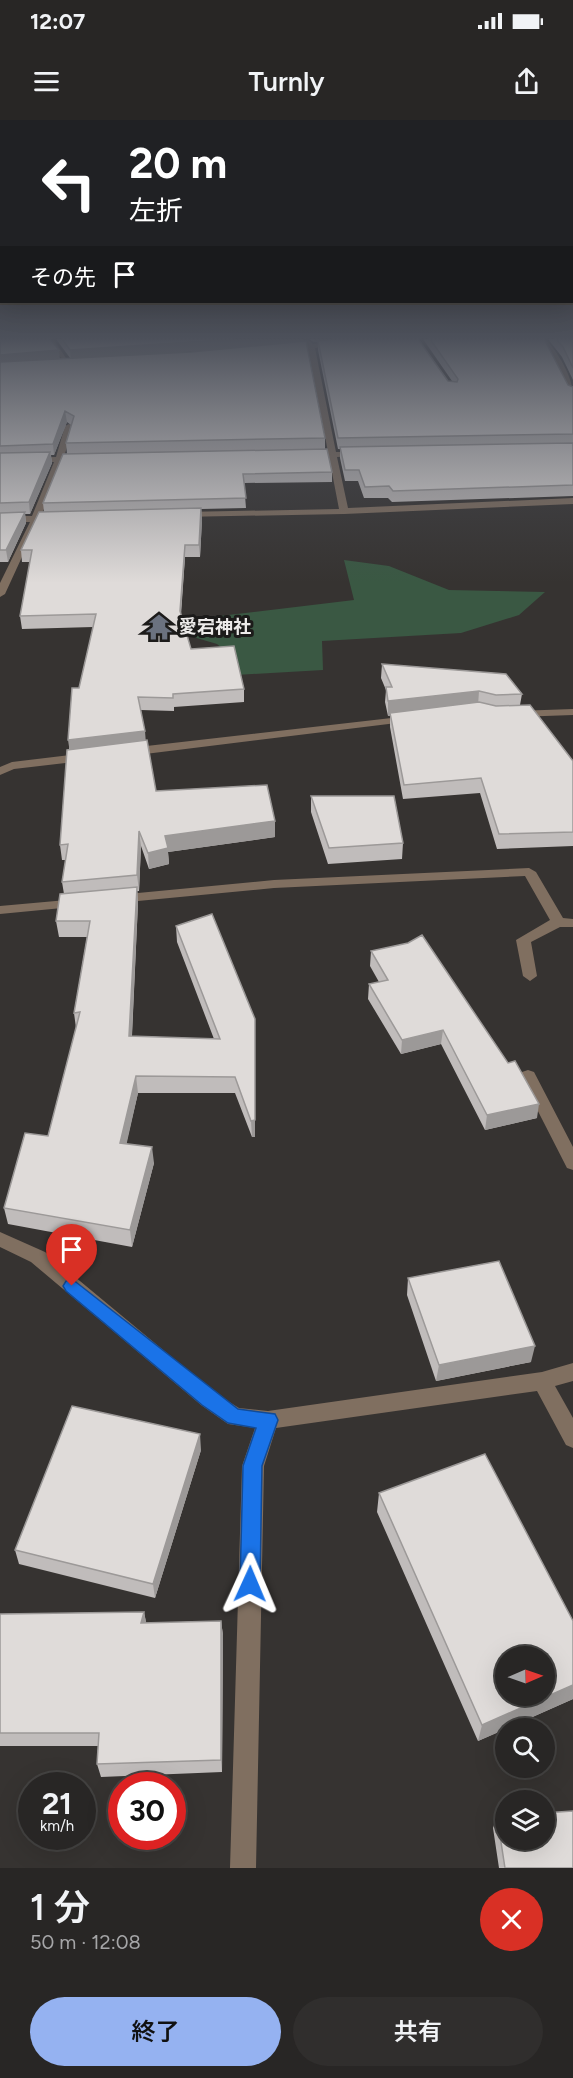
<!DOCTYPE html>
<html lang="ja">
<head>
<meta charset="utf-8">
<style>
  :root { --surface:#282625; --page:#302e2d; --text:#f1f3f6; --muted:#a5a5a7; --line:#444342; --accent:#95b2f1 }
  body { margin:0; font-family:Figtree,"Noto Sans JP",sans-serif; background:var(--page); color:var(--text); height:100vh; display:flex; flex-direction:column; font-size:22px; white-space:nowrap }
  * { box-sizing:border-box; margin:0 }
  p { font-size:20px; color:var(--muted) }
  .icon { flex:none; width:33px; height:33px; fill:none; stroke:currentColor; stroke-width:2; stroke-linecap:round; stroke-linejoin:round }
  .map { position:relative; height:1748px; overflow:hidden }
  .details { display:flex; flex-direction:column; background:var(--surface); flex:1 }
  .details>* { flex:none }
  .top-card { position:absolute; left:0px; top:0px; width:573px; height:183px; box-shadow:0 6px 24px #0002,0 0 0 2px var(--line); background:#202124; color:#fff; overflow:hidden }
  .needle { width:39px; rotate:88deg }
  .fabs { position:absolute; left:495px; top:1526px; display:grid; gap:12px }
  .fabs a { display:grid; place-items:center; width:60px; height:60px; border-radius:50%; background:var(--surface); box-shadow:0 6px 24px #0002,0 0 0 2px var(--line); font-size:30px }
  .speed { position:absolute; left:18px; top:1652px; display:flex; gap:12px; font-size:30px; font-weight:700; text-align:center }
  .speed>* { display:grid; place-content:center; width:78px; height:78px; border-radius:50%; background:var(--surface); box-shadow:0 6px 24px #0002,0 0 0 2px var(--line); line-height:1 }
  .speed small { font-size:15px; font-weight:400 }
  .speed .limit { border:9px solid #d22; background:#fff; color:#111 }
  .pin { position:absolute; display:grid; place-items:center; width:51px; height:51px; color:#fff; margin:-62px -26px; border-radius:50% 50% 50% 0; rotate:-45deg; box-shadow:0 0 6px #0007 }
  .pin .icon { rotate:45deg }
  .me { position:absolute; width:66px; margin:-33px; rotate:1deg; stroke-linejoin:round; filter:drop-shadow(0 0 4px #0008) }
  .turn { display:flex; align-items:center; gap:21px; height:126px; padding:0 30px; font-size:27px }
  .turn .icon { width:78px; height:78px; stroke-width:2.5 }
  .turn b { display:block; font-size:42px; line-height:51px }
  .then { display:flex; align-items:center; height:57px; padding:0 30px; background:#0003; gap:12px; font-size:22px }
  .round { display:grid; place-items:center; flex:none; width:63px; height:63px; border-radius:32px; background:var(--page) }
  .summary { display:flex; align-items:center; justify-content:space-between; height:102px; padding:0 30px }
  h1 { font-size:36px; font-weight:600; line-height:45px }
  .action { display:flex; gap:12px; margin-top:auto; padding:12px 30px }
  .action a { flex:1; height:69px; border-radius:36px; background:var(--accent); color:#111; font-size:24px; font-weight:600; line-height:69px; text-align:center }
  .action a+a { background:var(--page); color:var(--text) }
  .status { display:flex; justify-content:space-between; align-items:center; height:42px; padding:0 30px; background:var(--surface); direction:ltr }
  .status svg { height:16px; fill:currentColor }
  header { display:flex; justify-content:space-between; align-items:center; height:78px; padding:0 30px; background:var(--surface); font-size:27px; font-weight:600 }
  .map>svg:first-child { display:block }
</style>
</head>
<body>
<div class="status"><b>12:07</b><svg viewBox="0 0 49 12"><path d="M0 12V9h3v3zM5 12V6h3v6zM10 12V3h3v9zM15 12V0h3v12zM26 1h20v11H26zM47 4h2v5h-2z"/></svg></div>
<header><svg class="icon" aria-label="menu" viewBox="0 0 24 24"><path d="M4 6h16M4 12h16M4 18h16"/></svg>Turnly<svg class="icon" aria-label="share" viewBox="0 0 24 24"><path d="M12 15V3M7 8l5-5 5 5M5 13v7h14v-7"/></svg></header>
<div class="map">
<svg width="573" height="1748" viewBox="0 0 573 1748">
  <rect width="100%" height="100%" fill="#363331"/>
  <path fill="#3a5843" d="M 344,440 L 389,446 L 449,470 L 545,472 L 519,495 L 461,513 L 322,521 L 323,550 L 236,555 L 235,539 L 217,524 L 183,514 L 211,497 L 354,480 Z"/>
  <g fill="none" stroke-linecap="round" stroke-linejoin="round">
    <path fill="#806f60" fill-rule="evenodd" d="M 46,218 L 53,218 L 71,246 L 67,246 Z
      M 304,218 L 308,219 L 313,224 L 336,222 L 339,224 L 315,228 L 336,332 L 360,332 L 364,334 L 360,336 L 337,337 L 348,388 L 573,378 L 573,384 L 344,394 L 180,397 L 179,395 L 183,392 L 339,389 L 329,337 L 309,337 L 305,335 L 309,333 L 328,332 L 308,228 L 288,230 L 285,228 L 306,224 Z
      M 538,218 L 545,218 C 558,233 573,256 573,276 L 569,274 L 549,231 Z
      M 69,304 L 73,306 L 64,337 L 81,337 L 85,339 L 81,341 L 63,342 L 41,396 L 54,396 L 58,399 L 54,402 L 38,402 L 5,474 L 0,477 L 0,463 L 30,402 L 0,402 L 0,396 L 32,396 L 54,342 L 0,342 L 0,338 L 56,337 L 65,306 Z
      M 573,589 L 573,595 L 516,597 L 510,594 L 516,591 Z
      M 409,596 L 415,599 L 413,601 L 129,636 L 123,632 L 129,628 Z
      M 87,633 L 91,634 L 91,640 L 14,649 L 0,655 L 0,647 L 12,642 Z
      M 529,748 L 536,752 L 563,798 L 573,799 L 573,807 L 560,807 L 531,822 L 537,856 L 530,861 L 523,856 L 516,820 L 550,800 L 525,756 L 274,768 L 117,783 L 110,779 L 117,775 L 274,760 Z
      M 78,779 L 83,780 L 85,783 L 83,786 L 0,794 L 0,786 Z
      M 528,950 L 534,952 L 573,1027 L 573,1050 L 567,1048 L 520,956 L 522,952 Z
      M 0,1112 L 45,1132 L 215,1273 L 239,1288 L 268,1291 L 542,1252 L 573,1243 L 573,1261 L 555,1266 L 573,1298 L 573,1328 L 566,1325 L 537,1271 L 276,1308 L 264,1346 L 256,1748 L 230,1748 L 242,1346 L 255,1308 L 228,1304 L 201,1285 L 31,1142 L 0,1127 Z"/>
  </g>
  <path fill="#c0bcbb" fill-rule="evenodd" d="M 0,219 L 60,239 L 70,238 L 56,219 L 303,219 L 325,318 L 325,329 L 67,334 L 66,323 L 71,305 L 67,302 L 54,335 L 51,335 L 52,343 L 30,394 L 25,394 L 26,403 L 8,442 L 0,442 ZM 220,229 L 191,232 L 152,234 Z
    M 309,219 L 418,219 L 448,261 L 452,261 L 423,219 L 544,219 L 568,265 L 573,267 L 573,260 L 562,237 L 548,219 L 573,219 L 573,376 L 392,382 L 388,378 L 364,378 L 358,361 L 345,361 L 340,338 L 340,329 L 338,329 L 318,230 L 318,221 L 314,222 Z
    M 63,334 L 332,352 L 332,362 L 244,363 L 246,388 L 201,389 L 202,400 L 200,437 L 185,437 L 181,495 L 191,529 L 244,569 L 244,582 L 174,587 L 174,591 L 141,590 L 145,620 L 156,671 L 275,717 L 168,732 L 169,744 L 149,749 L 141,726 L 139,771 L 137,771 L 138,783 L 132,916 L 214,919 L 177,822 L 176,806 L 255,916 L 255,1017 L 252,1017 L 235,973 L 138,973 L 126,1024 L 154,1043 L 132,1127 L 8,1104 L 4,1088 L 48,1016 L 76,908 L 74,893 L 87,817 L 59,817 L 56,801 L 64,774 L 62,762 L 66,740 L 62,740 L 60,725 L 69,629 L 93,507 L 22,509 L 20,496 L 30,442 L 22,442 L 21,430 L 44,392 L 43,383 Z
    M 382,544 L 522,574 L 520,585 L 573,641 L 573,726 L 497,729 L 480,673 L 403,679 L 390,607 L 390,596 L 388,596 L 385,582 L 386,570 L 381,558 Z
    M 311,676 L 403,723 L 402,739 L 328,744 L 311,692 Z
    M 371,831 L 537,998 L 485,1010 L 441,924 L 401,934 L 368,879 L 369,864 L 379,862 L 370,846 Z
    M 408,1158 L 531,1242 L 436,1261 L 407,1175 Z
    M 201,1330 L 155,1478 L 19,1444 L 15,1430 Z
    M 379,1373 L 573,1501 L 573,1579 L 478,1621 L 377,1392 Z
    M 144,1492 L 146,1503 L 221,1501 L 223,1515 L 222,1652 L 101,1657 L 97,1644 L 98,1626 L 0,1626 L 0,1494 Z
    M 497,1696 L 573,1748 L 499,1748 L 493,1708 Z"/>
  <path fill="#9c9998" d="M 235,219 L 303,219 L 303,223 L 71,240 L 70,230 Z
    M 314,219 L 363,219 L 314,222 Z
    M 59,230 L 60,240 L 0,244 L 0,235 Z
    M 65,291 L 67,302 L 54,335 L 53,324 Z
    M 50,332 L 52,343 L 30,394 L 29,382 Z
    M 201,388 L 202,400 L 200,437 L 199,425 Z
    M 25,392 L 26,403 L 8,442 L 6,430 Z
    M 185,425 L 185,437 L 180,503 L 180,491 Z
    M 479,571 L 478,586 L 390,593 L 390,596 L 388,596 L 388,581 Z
    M 145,611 L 146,624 L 70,633 L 68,620 Z
    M 275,701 L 275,717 L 168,732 L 169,744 L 149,749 L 148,733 L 165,716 Z
    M 139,711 L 141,726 L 139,771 L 137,755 Z
    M 137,767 L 138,783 L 131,933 L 129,916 Z
    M 443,910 L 441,924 L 401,934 L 402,920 Z
    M 255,916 L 255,1017 L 252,1017 L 251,1001 Z
    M 136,956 L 138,973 L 123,1040 L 120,1023 Z
    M 539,984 L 537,998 L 485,1010 L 487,995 Z
    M 152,1027 L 154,1043 L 132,1127 L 130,1110 Z
    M 535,1226 L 531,1242 L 436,1261 L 439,1245 Z
    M 200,1314 L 201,1330 L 155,1478 L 153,1464 Z
    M 144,1492 L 147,1506 L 141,1503 Z
    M 221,1501 L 223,1515 L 222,1652 L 221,1640 Z
    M 573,1565 L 573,1579 L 508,1608 L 506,1608 L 506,1609 L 478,1621 L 482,1605 Z"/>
  <path fill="#dfdbd9" stroke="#9c9998" stroke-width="1.5" fill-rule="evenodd" d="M 0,219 L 50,219 L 59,230 L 0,235 Z
    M 62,219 L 235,219 L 70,230 Z
    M 337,219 L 418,219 L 448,261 L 457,262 L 458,259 L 430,219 L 544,219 L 568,265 L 573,267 L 573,314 L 338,318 L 318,221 Z
    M 556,219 L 573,219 L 573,248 L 563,227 Z
    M 306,221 L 325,318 L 66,323 L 74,296 L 65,291 L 53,324 L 0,326 L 0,242 L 191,232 Z
    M 573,323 L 573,365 L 393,371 L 389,366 L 365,367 L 359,350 L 345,350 L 340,327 Z
    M 327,329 L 332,352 L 243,354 L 246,378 L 43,383 L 63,334 Z
    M 50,332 L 29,382 L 0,383 L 0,333 Z
    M 201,388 L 199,425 L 185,425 L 180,491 L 191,529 L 234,526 L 244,569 L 173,574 L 173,578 L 138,577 L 145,611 L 68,620 L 72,568 L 79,568 L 96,494 L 20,496 L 32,430 L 21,430 L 39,392 Z
    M 25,392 L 6,430 L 0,430 L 0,393 Z
    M 382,544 L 506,554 L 522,574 L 496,575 L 479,571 L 388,581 L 386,567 L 392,567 Z
    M 479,582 L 496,586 L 530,585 L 573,641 L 573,712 L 499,714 L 481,658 L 404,665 L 390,593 Z
    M 147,620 L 156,671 L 267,665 L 275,701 L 165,716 L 168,728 L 148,733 L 139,711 L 137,755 L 62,762 L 68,724 L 60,725 L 67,630 Z
    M 311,676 L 394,676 L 403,723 L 329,728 Z
    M 137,767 L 129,916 L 220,919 L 176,806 L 212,794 L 255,899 L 255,1000 L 251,1001 L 235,957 L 136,956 L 120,1023 L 152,1027 L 130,1110 L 4,1088 L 25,1013 L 48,1016 L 80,892 L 74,893 L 90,801 L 56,801 L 60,774 Z
    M 422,815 L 508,943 L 515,941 L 539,984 L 487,995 L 443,910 L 402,920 L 369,864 L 388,860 L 371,831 L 408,823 Z
    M 499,1141 L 535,1226 L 439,1245 L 408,1158 Z
    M 72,1286 L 200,1314 L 153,1464 L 15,1430 Z
    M 485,1334 L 573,1501 L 573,1565 L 482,1605 L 379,1373 ZM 506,1536 L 544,1536 L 544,1575 L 506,1575 Z
    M 144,1492 L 141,1503 L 221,1501 L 221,1640 L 97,1644 L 99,1613 L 0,1613 L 0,1494 Z
    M 573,1691 L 573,1748 L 505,1748 L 497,1696 L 506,1695 L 506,1719 L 544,1719 L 544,1693 Z"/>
  <linearGradient id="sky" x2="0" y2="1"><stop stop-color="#1e1c1b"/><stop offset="0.47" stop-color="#4c505a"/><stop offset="1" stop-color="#4c505a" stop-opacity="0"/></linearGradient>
  <rect width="573" height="463" fill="url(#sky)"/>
  <path fill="#1a73e8" stroke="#114b97" stroke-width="1.5" d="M 72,1159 L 238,1289 L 275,1294 L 278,1300 L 262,1346 L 260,1464 L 257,1471 L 250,1474 L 243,1471 L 240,1464 L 243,1346 L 256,1308 L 228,1303 L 202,1285 L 66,1171 L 63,1166 L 66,1161 Z"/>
  <defs>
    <g id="temple-bare" transform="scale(2.07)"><path d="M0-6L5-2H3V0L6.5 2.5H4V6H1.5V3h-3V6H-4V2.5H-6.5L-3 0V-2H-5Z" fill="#6b7280" stroke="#1c1b1a" stroke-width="2.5" paint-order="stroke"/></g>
  </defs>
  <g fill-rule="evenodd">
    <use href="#temple-bare" x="159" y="507"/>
  </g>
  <g text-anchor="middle" stroke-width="6" stroke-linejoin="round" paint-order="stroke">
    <g font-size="18" font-weight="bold" fill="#edebea" stroke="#1c1b1a" text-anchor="start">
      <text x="179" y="513">愛宕神社</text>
    </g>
  </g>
</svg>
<div class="fabs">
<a><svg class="needle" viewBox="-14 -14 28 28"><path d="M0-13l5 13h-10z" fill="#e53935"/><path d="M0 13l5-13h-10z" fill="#a5a5a7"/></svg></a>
<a><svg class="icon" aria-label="search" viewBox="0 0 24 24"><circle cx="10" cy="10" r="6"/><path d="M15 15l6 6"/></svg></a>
<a><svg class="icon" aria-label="layers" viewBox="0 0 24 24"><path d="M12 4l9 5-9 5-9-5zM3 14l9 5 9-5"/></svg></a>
</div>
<div class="speed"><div>21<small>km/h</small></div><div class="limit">30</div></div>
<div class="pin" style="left:72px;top:1166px;background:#d93025"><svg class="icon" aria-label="arrive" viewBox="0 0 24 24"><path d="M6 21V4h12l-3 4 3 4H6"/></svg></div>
<svg class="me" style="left:250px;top:1464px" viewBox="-20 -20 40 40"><path d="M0-17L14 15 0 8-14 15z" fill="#1a73e8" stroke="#fff" stroke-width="4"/></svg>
<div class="top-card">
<div class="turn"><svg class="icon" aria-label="left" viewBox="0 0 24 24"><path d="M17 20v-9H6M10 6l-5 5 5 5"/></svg><div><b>20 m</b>左折</div></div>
<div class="then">その先<svg class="icon" aria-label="arrive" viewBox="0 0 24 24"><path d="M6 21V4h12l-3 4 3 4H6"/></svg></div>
</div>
</div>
<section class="details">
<div class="summary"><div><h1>1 分</h1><p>50 m · 12:08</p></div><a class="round" style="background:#d93025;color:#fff"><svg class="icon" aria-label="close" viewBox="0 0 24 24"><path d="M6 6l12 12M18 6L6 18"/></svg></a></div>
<div class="action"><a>終了</a><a>共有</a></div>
</section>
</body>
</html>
